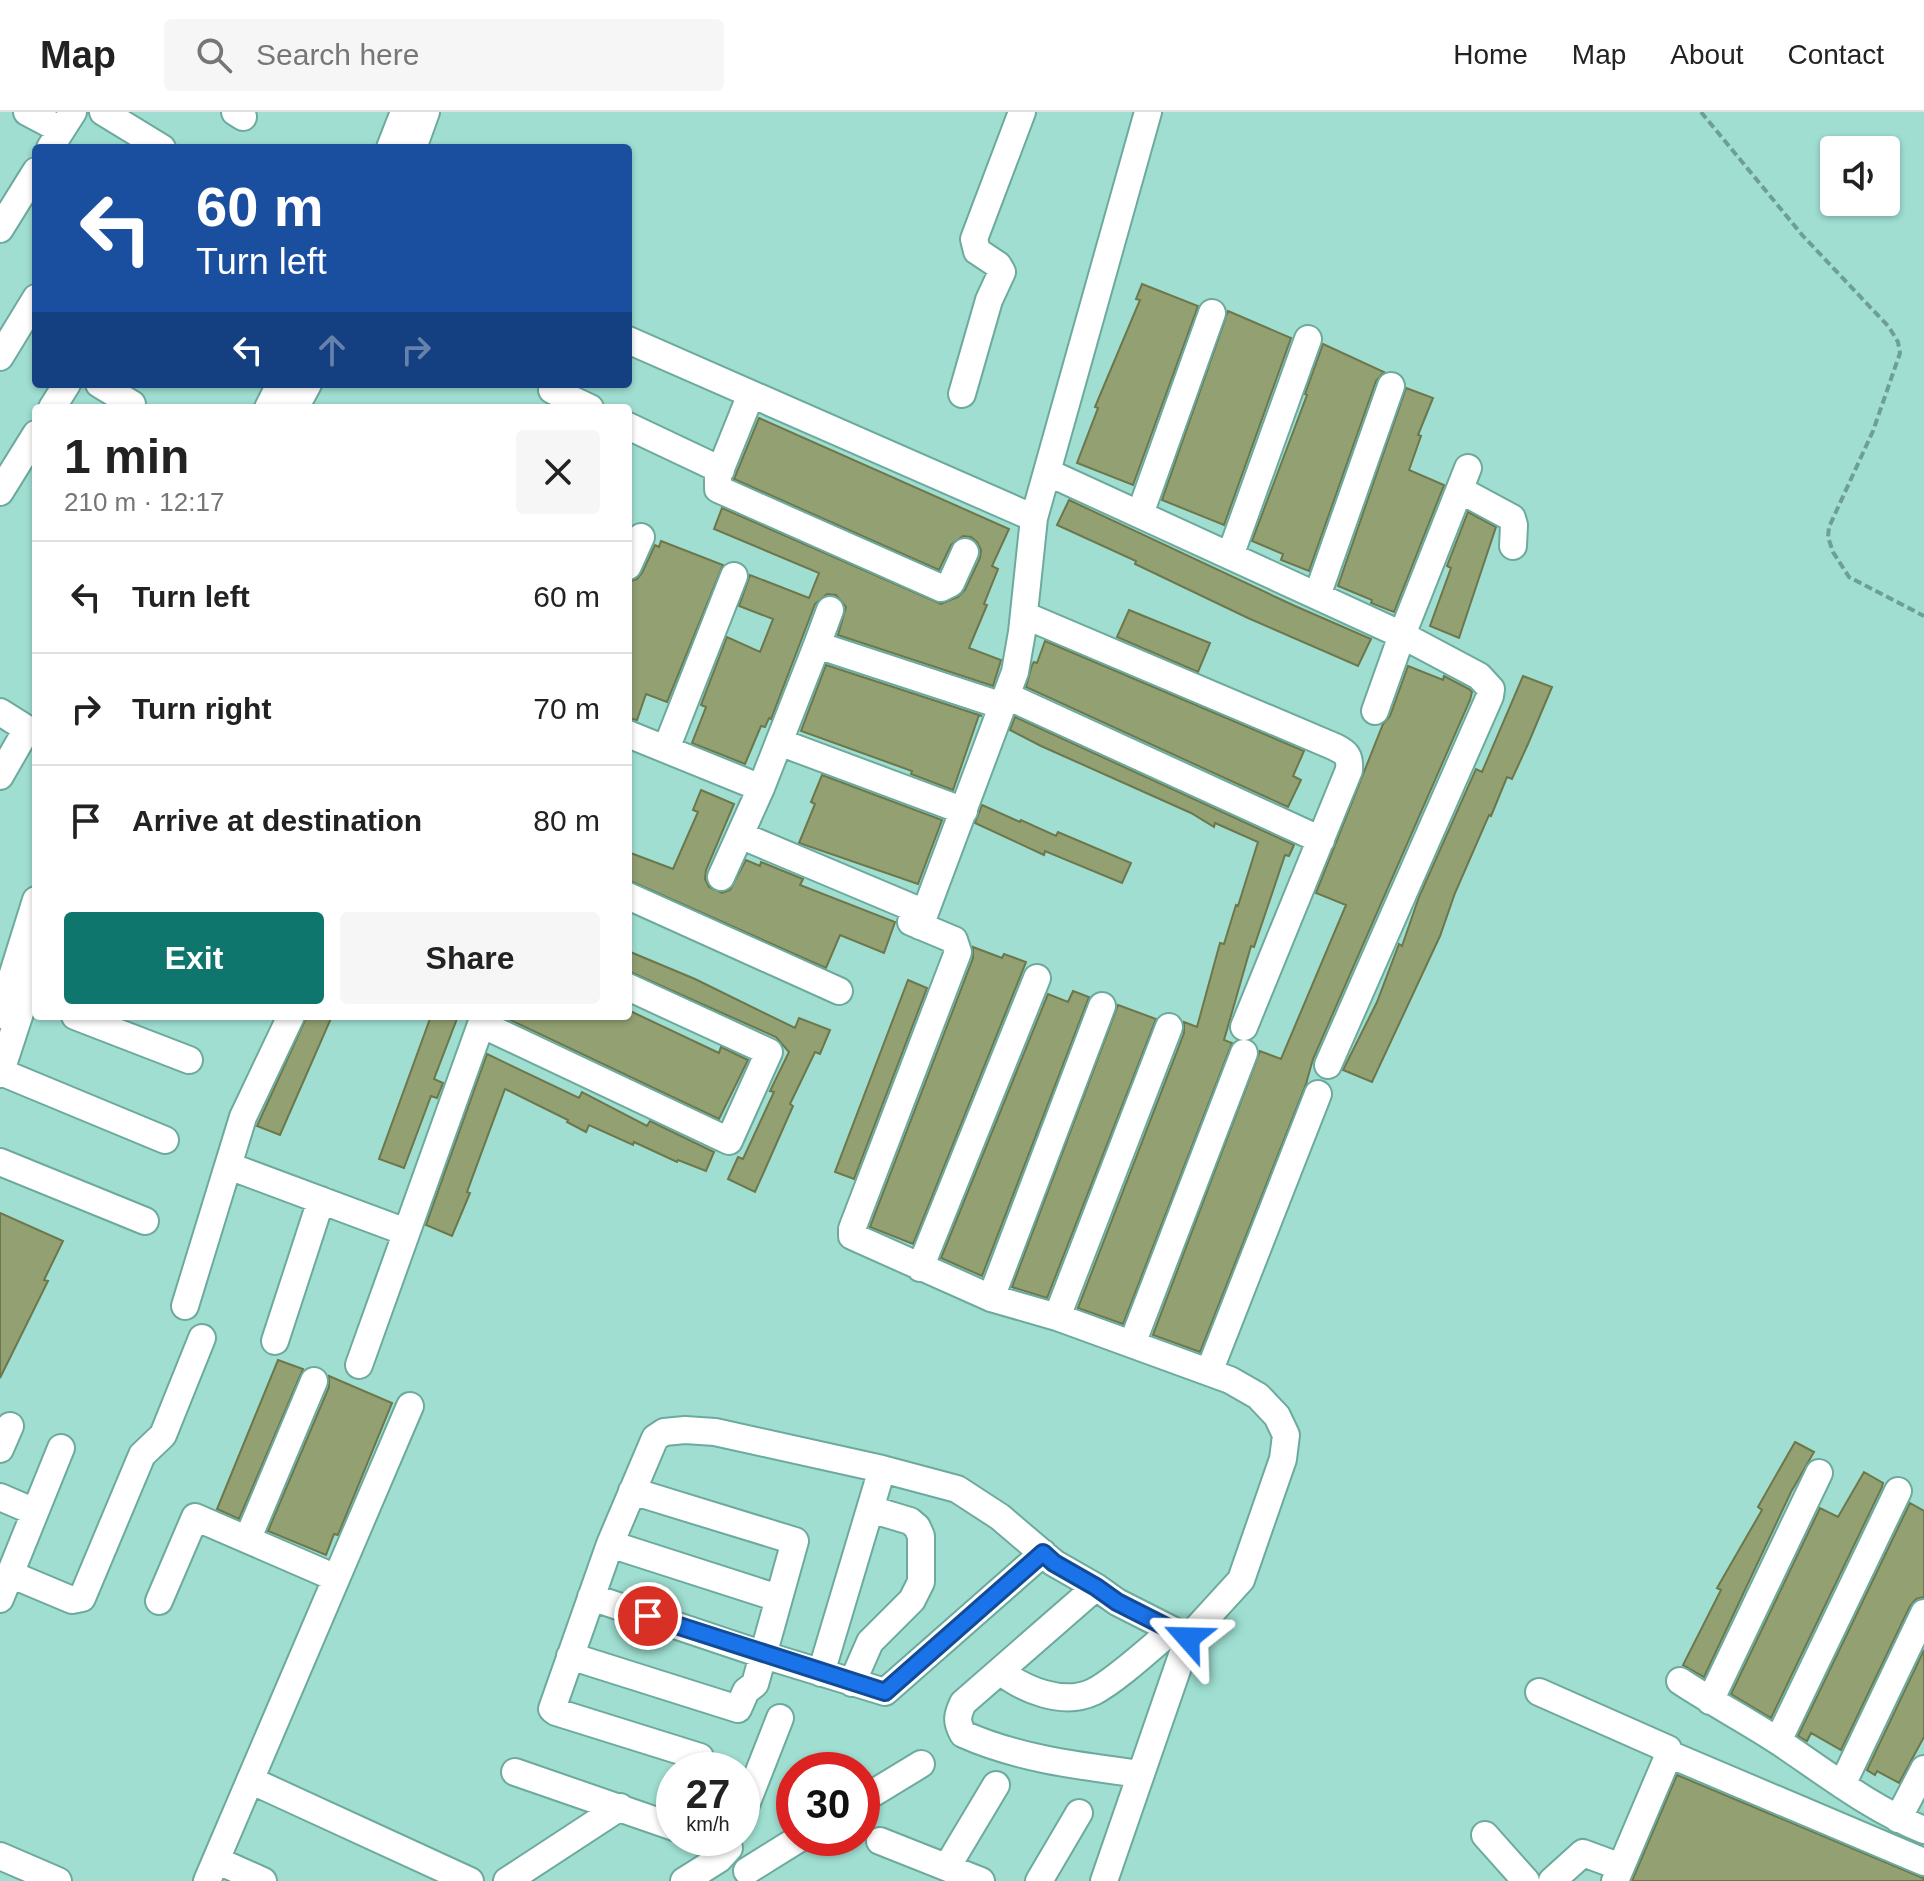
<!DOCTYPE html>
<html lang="en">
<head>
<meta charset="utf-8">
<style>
  :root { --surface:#fff; --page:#f6f6f6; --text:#222; --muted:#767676; --line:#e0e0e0; --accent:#0f766e }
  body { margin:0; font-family:Arial,sans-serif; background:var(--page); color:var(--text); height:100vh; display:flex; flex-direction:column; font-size:30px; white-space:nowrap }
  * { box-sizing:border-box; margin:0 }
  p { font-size:26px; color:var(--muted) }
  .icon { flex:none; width:44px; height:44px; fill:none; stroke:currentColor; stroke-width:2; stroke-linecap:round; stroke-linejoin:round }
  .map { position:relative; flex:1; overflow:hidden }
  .details { position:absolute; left:32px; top:292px; width:600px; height:616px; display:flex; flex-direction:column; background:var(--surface); border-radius:8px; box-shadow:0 2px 6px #0004 }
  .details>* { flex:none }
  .guide { position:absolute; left:32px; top:32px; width:600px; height:244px; border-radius:8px; box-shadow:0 2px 6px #0004; background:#1a4fa0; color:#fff; overflow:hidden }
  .buttons { position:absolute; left:1820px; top:24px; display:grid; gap:16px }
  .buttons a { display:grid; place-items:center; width:80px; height:80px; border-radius:8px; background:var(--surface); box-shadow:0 2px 6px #0004; font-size:40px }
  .speed { position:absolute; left:656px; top:1640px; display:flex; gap:16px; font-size:40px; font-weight:700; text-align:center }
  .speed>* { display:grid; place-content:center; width:104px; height:104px; border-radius:50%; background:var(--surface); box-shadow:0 2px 6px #0004; line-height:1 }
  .speed small { font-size:20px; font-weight:400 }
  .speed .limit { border:12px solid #d22; background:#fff; color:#111 }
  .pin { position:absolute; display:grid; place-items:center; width:68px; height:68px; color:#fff; margin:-34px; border:4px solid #fff; border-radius:50%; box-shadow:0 2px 8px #0007 }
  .me { position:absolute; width:88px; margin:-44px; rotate:295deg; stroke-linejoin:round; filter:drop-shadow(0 0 6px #0008) }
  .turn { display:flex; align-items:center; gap:28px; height:168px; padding:0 32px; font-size:36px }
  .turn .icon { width:104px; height:104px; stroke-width:2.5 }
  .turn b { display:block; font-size:56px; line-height:68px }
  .lanes { display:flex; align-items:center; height:76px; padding:0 32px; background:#0003; justify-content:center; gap:40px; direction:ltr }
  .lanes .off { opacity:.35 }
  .round { display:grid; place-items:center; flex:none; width:84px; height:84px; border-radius:8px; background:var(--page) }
  .headline { display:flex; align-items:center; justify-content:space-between; height:136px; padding:0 32px }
  h1 { font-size:48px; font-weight:600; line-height:60px }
  .button { display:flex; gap:16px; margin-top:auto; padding:16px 32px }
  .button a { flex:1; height:92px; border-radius:8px; background:var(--accent); color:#fff; font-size:32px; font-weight:600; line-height:92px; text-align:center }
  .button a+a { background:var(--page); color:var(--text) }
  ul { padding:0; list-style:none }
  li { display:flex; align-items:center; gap:24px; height:112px; padding:0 32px; border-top:2px solid var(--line) }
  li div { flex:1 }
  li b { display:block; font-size:30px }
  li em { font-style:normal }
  header { display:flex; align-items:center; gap:48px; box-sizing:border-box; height:112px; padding:0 40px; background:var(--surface); border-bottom:2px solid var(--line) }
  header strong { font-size:38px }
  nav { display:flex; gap:44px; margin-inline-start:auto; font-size:28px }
  .search { width:560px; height:72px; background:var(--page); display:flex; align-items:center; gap:20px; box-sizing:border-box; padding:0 28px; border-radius:8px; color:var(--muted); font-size:30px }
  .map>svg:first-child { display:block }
</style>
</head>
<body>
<header>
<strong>Map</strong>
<div class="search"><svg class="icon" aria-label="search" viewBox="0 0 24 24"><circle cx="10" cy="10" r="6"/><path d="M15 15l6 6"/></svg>Search here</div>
<nav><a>Home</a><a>Map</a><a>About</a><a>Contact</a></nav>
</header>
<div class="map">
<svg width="1924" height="1769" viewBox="0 0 1924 1769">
  <rect width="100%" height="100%" fill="#9fded1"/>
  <path fill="#93a072" stroke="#6c774b" stroke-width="2" d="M 1142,172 L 1198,194 L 1133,373 L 1077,351 L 1098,296 L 1095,295 L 1140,188 L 1136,187 Z
    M 1228,199 L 1291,226 L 1224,413 L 1162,388 Z
    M 1323,232 L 1384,260 L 1376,269 L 1309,459 L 1281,448 L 1283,442 L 1252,429 L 1307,283 L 1305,282 Z
    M 1406,276 L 1433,286 L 1418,323 L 1421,324 L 1409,358 L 1444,373 L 1394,500 L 1371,491 L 1372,488 L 1338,474 Z
    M 759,306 L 1009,417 L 992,454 L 998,457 L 984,492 L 987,493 L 969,536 L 1001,548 L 993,574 L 838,523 L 846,495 L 836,483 L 827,482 L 815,492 L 771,607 L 769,606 L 765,615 L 761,614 L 745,652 L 692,631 L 706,595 L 701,593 L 727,525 L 760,540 L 773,507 L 739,494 L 750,463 L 809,486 L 819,461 L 714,417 L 722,396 L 941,492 L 958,485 L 965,478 L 980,446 L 981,438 L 977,430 L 971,425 L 963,424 L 951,433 L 939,458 L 734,367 Z
    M 1069,388 L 1295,494 L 1371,527 L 1358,554 L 1248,506 L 1135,452 L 1136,449 L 1057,413 Z
    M 1468,400 L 1496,415 L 1459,526 L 1430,514 L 1451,456 L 1447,454 Z
    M 661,429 L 723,453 L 667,590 L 646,582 L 637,608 L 628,606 L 628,470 L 637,467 L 642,461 L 655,433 L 659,435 Z
    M 1129,498 L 1210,531 L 1198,560 L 1117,525 Z
    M 1045,529 L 1304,639 L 1293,664 L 1301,668 L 1288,695 L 1026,575 L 1032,553 L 1034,550 L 1037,551 Z
    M 826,553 L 982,604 L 979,603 L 953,678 L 911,662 L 912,659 L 801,619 Z
    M 1408,554 L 1443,568 L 1444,564 L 1469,577 L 1472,580 L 1470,588 L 1313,947 L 1306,972 L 1200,1240 L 1153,1223 L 1260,939 L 1281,947 L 1346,793 L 1316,781 L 1383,612 L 1390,604 Z
    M 1523,564 L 1552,575 L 1528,632 L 1512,667 L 1507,665 L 1491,704 L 1489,703 L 1455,781 L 1440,824 L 1372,970 L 1343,958 L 1377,890 L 1399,832 L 1402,834 L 1419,785 L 1476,657 L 1482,660 Z
    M 1015,605 L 1294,733 L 1289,744 L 1285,743 L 1254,835 L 1251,834 L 1224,928 L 1232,931 L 1123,1212 L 1078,1196 L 1184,921 L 1184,910 L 1197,915 L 1220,831 L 1224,832 L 1236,793 L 1238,794 L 1258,730 L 1215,711 L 1214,715 L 1191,701 L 1041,634 L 1010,618 Z
    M 822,663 L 942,708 L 918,772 L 799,731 L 815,692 L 811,690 Z
    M 701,678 L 734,692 L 706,758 L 705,767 L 709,775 L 722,781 L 730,778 L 746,748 L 760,754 L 761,750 L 803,767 L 800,773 L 895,810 L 884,841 L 840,823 L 826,856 L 628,768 L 628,740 L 673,757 L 698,700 L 693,698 Z
    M 982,693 L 1020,710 L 1021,708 L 1056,724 L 1058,720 L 1131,751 L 1122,771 L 1045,739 L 1044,743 L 975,711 Z
    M 973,835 L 1002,846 L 1004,842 L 1026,850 L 913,1132 L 870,1115 L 973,846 Z
    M 628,839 L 695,867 L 795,916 L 799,906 L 830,918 L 820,942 L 815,940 L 790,992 L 793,994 L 755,1080 L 728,1067 L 738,1045 L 743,1047 L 774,980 L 770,979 L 789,940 L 776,925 L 628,859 Z
    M 908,868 L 927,876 L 854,1067 L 835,1060 Z
    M 1073,879 L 1089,885 L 982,1164 L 941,1146 L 1048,882 L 1068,890 Z
    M 1118,893 L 1156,907 L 1047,1186 L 1012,1175 Z
    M 628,898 L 719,941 L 721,935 L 748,948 L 719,1007 L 502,904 L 628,904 Z
    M 307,904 L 332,904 L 280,1023 L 257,1014 Z
    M 431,904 L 458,904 L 434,967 L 443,971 L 437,986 L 431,984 L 404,1056 L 379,1047 Z
    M 487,942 L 579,986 L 582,980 L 647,1014 L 650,1009 L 714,1040 L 706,1059 L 678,1048 L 677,1050 L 634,1030 L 633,1033 L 589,1013 L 586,1020 L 567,1010 L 568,1008 L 505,977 L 467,1080 L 470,1081 L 452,1124 L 426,1113 Z
    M 0,1101 L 63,1129 L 44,1168 L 48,1169 L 0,1266 Z
    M 278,1248 L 303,1257 L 239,1407 L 217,1397 Z
    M 329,1264 L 392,1291 L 338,1423 L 334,1422 L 326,1443 L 268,1419 L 329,1275 Z
    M 1795,1330 L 1814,1340 L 1791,1380 L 1704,1565 L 1683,1553 L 1721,1478 L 1717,1476 L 1762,1398 L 1758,1395 Z
    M 1864,1360 L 1883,1371 L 1882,1375 L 1771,1606 L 1731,1582 L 1820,1396 L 1838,1405 Z
    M 1910,1391 L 1924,1399 L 1924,1485 L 1916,1487 L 1910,1494 L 1841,1638 L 1811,1621 L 1807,1629 L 1798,1624 Z
    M 1924,1538 L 1924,1625 L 1899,1671 L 1877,1659 L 1875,1663 L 1867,1658 Z
    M 1677,1663 L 1923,1766 L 1924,1769 L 1632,1769 Z"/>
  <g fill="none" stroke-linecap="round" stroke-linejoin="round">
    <g stroke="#6daa9e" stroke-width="30">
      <path id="minor" d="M 27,0 L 61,18
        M 103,0 L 162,36
        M 235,0 L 243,5
        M 50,36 L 73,0
        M 390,36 L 404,0
        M 413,36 L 426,0
        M 0,117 L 36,59
        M 628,228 L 1034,406
        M 0,245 L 36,186
        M 99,272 L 132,292
        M 552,278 L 590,296
        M 751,282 L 718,364 L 718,377 L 941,476 L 951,471 L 965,440
        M 962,282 L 989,188 L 1002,160 L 998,153 L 977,139 L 974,127 L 1022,0
        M 52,296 L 67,272
        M 268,296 L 280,272
        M 295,296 L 308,272
        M 628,314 L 721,358
        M 1047,360 L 1402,523 L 1479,564 L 1491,577 L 1490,584 L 1328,953
        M 1460,378 L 1512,406 L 1514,413 L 1513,434
        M 0,380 L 36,322
        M 1140,402 L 1212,201
        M 1230,444 L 1308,227
        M 628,454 L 641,425
        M 1317,484 L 1391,274
        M 1024,503 L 1335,635 C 1347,641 1350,644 1349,658 L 1244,915
        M 817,533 L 830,498
        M 1007,584 L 1321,728
        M 1375,599 L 1402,523 L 1468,356
        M 0,600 L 27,617 L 0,664
        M 628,622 L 761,676 L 721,765
        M 779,630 L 964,699
        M 666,637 L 734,464
        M 761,676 L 817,533 L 1003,594
        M 740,723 L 925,801
        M 628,784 L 839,879
        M 911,810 L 954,828 L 958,840 L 852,1117 L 852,1124 L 991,1186 L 1057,1205 L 1230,1268 L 1258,1284 L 1277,1304 L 1286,1323 L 1283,1347 L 1241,1468 L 1188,1526 L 1104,1769
        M 920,814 L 1015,560 L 1022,520 L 1034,406 L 1148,0
        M 0,903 L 36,788
        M 75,904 L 189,948
        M 481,912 L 729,1029 L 769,940 L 628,875
        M 1,960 L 165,1028
        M 0,962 L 36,852
        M 0,1050 L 145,1109
        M 229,1054 L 406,1120
        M 920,1156 L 1037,866
        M 991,1186 L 1102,894
        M 185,1194 L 243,1005 L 291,904
        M 1057,1205 L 1169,915
        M 275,1229 L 321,1088
        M 1132,1232 L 1244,941
        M 359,1253 L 484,904
        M 1209,1260 L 1318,982
        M 0,1337 L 10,1314
        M 0,1385 L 35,1400
        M 248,1426 L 314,1269
        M 610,1432 L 778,1486
        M 10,1462 L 72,1488 L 82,1486 L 142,1343 L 163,1323 L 202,1226
        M 1096,1475 L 963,1591 C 957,1604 956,1609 963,1622 C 1019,1647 1080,1654 1141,1662
        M 591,1485 L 764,1543 L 885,1580 L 1043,1441
        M 0,1487 L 61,1336
        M 159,1489 L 195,1405 L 336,1466
        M 570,1544 L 738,1597 L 746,1579 L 755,1572 L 795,1429 L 632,1379
        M 1000,1559 C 1024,1578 1063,1594 1093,1580 C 1115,1569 1152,1535 1172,1518
        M 821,1561 L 882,1357
        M 1680,1569 C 1713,1591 1748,1609 1781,1631 C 1827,1662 1872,1697 1924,1718
        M 852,1571 L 870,1530 L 912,1488 L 921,1470 L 921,1424 L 917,1415 L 910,1409 L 870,1397
        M 1539,1580 L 1668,1637 L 1669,1642 L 1615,1769
        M 1710,1589 L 1819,1361
        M 1778,1629 L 1898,1379
        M 1669,1642 L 1924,1750
        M 700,1645 L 556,1600 L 552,1597 L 610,1432 L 655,1326 L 664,1320 L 685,1318 L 715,1320 L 882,1357 L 957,1377 L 1000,1405 L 1054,1451 L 1096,1475 L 1117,1490 L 1188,1526
        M 515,1660 L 674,1715
        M 250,1668 L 470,1769
        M 1842,1673 L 1924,1501
        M 862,1688 L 921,1652
        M 742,1703 L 780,1606
        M 1898,1707 L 1924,1657
        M 1485,1723 L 1526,1769
        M 880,1729 L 981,1769
        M 0,1744 L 58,1769
        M 216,1748 L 263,1769
        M 947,1755 L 996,1673
        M 747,1759 L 800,1726
        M 207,1769 L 410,1294
        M 507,1769 L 620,1695
        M 684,1769 L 719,1747 L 729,1736 L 703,1726
        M 1039,1769 L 1079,1701
        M 1552,1769 L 1583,1741 L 1621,1755"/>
    </g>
    <path stroke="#6e9f95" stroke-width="4" stroke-dasharray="8 4" stroke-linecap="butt" d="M 1701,0 L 1803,124 L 1889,215 L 1898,230 L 1900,241 L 1873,319 L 1829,415 L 1828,425 L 1833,440 L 1849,465 L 1924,504"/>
    <use href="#minor" stroke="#fff" stroke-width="26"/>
  </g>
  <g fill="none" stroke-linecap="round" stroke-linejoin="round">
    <g stroke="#114b97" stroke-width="20">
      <path id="route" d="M 648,1504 L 885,1580 L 1043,1441 L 1054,1451 L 1096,1475 L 1117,1490 L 1188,1526"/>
    </g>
    <use href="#route" stroke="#1a73e8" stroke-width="14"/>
  </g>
</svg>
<div class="buttons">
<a><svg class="icon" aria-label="sound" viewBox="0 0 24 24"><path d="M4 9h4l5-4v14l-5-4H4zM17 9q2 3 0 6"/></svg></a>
</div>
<div class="speed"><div>27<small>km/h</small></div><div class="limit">30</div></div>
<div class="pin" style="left:648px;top:1504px;background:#d93025"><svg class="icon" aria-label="arrive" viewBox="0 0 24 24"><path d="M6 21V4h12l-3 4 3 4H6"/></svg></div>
<svg class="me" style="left:1188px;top:1526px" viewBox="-20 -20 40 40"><path d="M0-17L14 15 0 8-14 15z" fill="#1a73e8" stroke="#fff" stroke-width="4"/></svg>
<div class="guide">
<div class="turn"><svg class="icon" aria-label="left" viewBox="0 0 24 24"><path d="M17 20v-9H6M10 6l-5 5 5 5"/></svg><div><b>60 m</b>Turn left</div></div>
<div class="lanes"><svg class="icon" aria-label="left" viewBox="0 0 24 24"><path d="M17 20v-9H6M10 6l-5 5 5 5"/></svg><svg class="icon off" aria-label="ahead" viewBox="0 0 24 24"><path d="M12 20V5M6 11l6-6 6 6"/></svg><svg class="icon off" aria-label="right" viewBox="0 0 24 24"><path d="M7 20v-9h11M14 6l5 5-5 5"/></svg></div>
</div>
<section class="details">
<div class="headline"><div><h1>1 min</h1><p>210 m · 12:17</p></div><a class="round"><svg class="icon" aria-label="close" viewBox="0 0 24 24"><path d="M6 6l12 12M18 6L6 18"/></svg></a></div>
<ul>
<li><svg class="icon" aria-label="left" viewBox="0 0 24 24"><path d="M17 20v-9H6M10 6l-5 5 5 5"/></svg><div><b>Turn left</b></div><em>60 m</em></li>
<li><svg class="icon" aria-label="right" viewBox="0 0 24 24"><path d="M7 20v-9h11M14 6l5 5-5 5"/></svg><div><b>Turn right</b></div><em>70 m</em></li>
<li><svg class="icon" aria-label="arrive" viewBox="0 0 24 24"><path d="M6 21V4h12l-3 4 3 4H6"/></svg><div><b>Arrive at destination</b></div><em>80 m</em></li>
</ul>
<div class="button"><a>Exit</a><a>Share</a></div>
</section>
</div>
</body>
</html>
